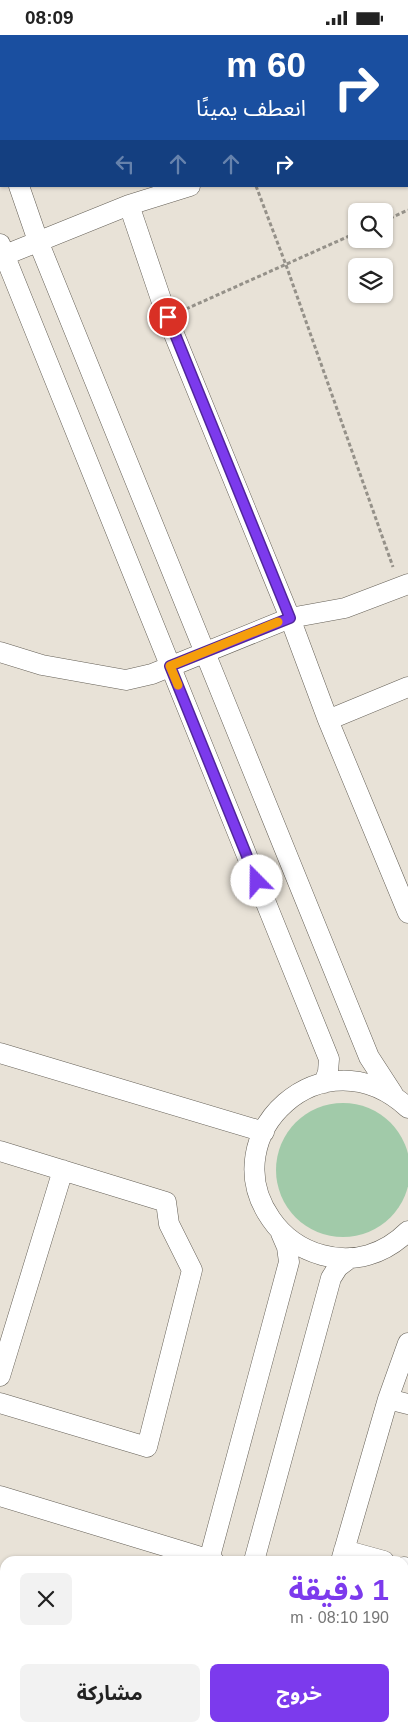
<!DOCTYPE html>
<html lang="ar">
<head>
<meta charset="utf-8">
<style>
  :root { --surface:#fff; --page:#f2f2f2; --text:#222; --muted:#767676; --accent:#7c3aed }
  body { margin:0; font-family:Arial,"Noto Sans Arabic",sans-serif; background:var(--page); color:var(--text); direction:rtl; height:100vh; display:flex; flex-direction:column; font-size:19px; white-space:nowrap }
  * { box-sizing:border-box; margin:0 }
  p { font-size:16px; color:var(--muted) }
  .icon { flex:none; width:28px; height:28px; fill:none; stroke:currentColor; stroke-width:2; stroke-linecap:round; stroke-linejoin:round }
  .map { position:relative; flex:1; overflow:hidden; direction:ltr }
  .details { position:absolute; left:0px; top:1521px; width:409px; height:176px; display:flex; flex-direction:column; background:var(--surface); border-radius:15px 15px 0 0; box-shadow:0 1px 4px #0004; direction:rtl }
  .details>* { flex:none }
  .top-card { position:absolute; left:0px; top:0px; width:409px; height:152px; box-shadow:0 1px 4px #0004; direction:rtl; background:#1a4fa0; color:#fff; overflow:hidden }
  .fabs { position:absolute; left:348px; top:168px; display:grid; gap:10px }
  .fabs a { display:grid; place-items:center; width:45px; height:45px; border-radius:8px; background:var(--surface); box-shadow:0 1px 4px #0004; font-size:25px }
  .pin { position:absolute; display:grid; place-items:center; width:42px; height:42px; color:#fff; margin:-21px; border:2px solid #fff; border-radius:50%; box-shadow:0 1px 5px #0007 }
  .me { position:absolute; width:55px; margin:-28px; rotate:338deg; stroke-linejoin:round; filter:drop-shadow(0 0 4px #0008) }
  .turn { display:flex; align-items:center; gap:18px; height:105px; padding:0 20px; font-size:22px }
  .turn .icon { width:65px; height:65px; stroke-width:2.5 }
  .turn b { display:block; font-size:35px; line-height:42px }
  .lanes { display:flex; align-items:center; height:48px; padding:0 20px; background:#0003; justify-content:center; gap:25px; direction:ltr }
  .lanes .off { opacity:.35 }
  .round { display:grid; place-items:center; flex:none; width:52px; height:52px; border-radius:8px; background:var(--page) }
  .summary { display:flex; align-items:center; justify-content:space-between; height:85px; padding:0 20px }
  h1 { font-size:30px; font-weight:700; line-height:38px; color:var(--accent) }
  .primary-button { display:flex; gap:10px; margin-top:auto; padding:10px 20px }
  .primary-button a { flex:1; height:58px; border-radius:8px; background:var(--accent); color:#fff; font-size:20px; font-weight:700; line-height:58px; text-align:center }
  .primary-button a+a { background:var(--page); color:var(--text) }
  .status { display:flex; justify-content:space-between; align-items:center; height:35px; padding:0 25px; background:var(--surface); direction:ltr }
  .status svg { height:14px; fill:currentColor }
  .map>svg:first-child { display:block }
</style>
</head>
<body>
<div class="status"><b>08:09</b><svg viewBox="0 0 49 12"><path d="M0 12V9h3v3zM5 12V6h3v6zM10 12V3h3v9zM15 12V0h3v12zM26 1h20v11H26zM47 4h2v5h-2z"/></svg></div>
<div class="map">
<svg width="408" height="1697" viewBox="0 0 408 1697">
  <rect width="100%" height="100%" fill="#e8e2d7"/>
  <path fill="#a1caa9" d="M276 1135a67 67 0 1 1 134 0a67 67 0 1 1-134 0Z"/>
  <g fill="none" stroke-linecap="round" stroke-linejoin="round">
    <g stroke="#656057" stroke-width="21">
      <path id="minor" d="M 33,1 L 36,0
        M 0,14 L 1,14
        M 0,96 L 1,100
        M 19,151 L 38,206 L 369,1022 L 393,1059
        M 129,170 L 167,282 L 290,583 L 328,685 L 408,878
        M 0,209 L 329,1024 L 328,1037 L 324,1048
        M 5,220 L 129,170 L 190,151
        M 0,617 L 42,630 L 126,645 L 152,639 L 290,583 L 345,573 L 408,549
        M 328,685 L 408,652
        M 0,1018 L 264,1097
        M 408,1073 C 323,995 212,1100 271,1184 C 284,1203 300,1214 322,1220 C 354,1229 385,1219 408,1196
        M 0,1116 L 166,1167 L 169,1189 L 192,1235 L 147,1412 L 0,1368
        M 0,1341 L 63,1135
        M 388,1364 L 408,1369
        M 0,1461 L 214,1526
        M 344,1515 L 384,1526
        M 209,1525 L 289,1227 L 287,1212 L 281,1198
        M 254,1526 L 331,1243 L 338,1232 L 350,1223
        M 341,1526 L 388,1364 L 408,1308
        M 404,1532 L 408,1533
        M 404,1615 L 408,1617
        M 208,1697 L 209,1692"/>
    </g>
    <path stroke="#959189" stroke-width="3" stroke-dasharray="4 2.5" stroke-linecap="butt" d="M 203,1 L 206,0
      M 256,151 L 286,230 L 393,532
      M 384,186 L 408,175
      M 186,274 L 356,198"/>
    <use href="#minor" stroke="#fff" stroke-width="20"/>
  </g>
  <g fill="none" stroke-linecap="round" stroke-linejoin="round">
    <g stroke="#51269a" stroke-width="12">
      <path id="route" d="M 168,282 L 290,583 L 170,631 L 257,846"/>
    </g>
    <use href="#route" stroke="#7c3aed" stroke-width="9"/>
    <path stroke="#f59e0b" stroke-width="9" d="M 178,650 L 170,631 L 278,587"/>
  </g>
</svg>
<div class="fabs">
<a><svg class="icon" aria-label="search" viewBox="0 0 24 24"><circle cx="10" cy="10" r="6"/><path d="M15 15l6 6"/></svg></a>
<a><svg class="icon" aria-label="layers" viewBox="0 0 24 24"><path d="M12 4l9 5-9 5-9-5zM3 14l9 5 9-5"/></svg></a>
</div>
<div class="pin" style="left:168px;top:282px;background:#d93025"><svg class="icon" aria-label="arrive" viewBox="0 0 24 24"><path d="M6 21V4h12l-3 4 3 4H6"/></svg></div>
<svg class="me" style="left:257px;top:846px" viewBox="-20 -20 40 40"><circle r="19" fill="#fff"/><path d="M0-13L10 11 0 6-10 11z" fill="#7c3aed"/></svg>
<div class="top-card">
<div class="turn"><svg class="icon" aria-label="right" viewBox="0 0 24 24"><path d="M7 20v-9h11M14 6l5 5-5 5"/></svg><div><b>60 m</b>انعطف يمينًا</div></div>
<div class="lanes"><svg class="icon off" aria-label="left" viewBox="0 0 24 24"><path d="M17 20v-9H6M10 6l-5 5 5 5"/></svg><svg class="icon off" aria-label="ahead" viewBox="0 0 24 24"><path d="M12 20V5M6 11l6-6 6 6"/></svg><svg class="icon off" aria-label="ahead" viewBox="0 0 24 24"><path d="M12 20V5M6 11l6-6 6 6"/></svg><svg class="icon" aria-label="right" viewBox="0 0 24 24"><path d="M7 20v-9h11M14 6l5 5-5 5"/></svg></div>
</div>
<section class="details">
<div class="summary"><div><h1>1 دقيقة</h1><p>190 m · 08:10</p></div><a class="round"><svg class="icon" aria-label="close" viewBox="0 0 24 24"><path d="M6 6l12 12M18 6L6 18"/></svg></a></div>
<div class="primary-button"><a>خروج</a><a>مشاركة</a></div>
</section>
</div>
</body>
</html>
